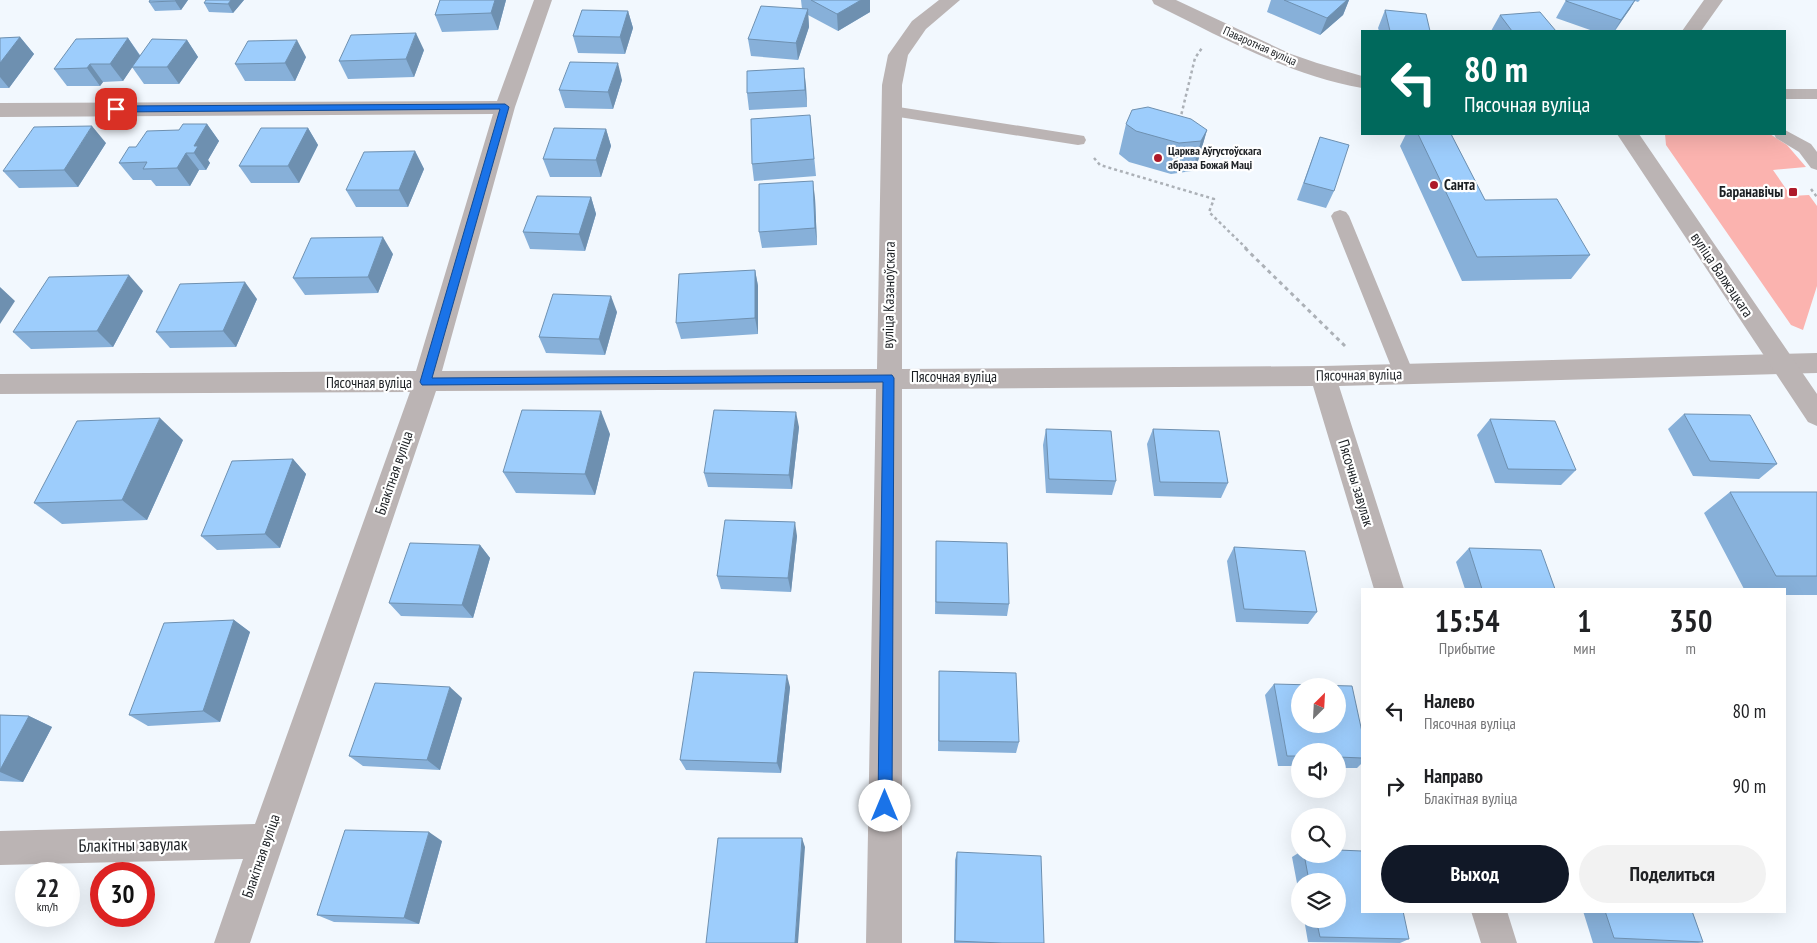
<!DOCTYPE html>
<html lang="ru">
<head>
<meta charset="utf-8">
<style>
  :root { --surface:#fff; --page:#f2f2f2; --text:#202124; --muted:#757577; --accent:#111827 }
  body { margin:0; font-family:"PT Sans Narrow",sans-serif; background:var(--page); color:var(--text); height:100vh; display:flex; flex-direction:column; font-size:19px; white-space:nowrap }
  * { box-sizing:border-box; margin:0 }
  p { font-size:16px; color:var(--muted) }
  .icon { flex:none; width:28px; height:28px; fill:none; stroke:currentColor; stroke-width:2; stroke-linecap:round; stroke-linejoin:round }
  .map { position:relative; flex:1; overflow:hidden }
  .details { position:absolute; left:1361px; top:588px; width:425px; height:325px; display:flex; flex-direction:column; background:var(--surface); border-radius:0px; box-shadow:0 5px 20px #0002 }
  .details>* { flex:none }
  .banner { position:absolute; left:1361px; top:30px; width:425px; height:105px; border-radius:0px; box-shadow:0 5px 20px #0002; background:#00695c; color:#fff; overflow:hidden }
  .needle { width:32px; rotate:24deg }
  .controls { position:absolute; left:1291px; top:678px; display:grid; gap:10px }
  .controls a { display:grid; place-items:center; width:55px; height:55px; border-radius:50%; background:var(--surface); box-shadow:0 5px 20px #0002; font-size:25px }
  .speed { position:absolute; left:15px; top:862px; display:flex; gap:10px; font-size:25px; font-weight:700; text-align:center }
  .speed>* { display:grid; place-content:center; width:65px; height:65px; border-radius:50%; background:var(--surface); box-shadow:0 5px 20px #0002; line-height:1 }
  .speed small { font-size:12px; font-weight:400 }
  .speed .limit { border:8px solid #d22; background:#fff; color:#111 }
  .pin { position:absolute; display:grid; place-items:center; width:42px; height:42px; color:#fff; margin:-21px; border-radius:10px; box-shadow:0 2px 8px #0006 }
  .me { position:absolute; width:55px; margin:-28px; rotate:0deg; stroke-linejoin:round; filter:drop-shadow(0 0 4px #0008) }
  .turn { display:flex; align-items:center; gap:18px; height:105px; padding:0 20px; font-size:22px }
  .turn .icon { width:65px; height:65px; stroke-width:2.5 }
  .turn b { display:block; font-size:35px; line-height:42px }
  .eta { display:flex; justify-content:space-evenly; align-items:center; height:85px; text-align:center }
  .eta b { font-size:30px; font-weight:600; line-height:35px }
  .cta { display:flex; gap:10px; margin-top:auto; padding:10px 20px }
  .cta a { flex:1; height:58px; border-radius:30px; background:var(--accent); color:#fff; font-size:20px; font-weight:600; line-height:58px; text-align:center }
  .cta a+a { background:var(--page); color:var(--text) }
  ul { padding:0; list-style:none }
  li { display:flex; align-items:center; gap:15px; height:75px; padding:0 20px }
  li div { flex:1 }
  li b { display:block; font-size:19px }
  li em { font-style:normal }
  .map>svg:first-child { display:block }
</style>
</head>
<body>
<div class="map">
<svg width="1817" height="943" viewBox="0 0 1817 943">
  <rect width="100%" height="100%" fill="#f2f8fe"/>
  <path fill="#fbb3af" d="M 1665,134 L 1770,134 L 1787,145 L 1806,167 L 1773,170 L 1791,196 L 1809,195 L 1817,206 L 1817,286 L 1803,330 L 1791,325 L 1666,145 Z"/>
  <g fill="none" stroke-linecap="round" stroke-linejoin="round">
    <path stroke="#acb1b7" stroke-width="2.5" stroke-dasharray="3 3" stroke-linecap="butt" d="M 1180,120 L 1195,58 L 1202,48
      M 1094,158 L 1100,165 L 1214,199 L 1209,212 L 1247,249
      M 1811,189 L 1817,197"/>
    <path stroke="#acb1b7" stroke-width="3" stroke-dasharray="4 4" stroke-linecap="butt" d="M 1245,248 L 1345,346"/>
    <path fill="#bbb4b4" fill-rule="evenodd" d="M 1785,89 L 1817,89 L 1817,99 L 1785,99 Z
      M 892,106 L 1078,135 L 1084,136 L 1086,140 L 1084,144 L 1078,145 L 886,115 L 884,111 L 886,107 Z
      M 1785,130 L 1811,144 L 1817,152 L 1817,170 L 1811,168 L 1799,152 L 1776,138 L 1774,134 L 1785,134 Z
      M 1340,210 L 1346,212 L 1349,216 L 1414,374 L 1411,379 L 1404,382 L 1397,379 L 1394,374 L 1331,216 L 1334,212 Z"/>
    <path fill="#bbb4b4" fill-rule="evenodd" d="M 534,0 L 552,0 L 515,107 L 442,371 L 877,369 L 882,85 L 888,55 L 912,21 L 939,0 L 960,0 L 926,29 L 908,55 L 902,85 L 902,369 L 1323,366 L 1817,353 L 1817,373 L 1339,386 L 1404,589 L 1374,589 L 1313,386 L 902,389 L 902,943 L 866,943 L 876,389 L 436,391 L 250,943 L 214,943 L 243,859 L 0,865 L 0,831 L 255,824 L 410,392 L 0,394 L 0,374 L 416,371 L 493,114 L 0,117 L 0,103 L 497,101 Z
      M 1152,0 L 1176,0 L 1291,54 L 1317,63 L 1362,76 L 1362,88 C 1289,75 1221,37 1154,4 Z
      M 1471,911 L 1507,911 L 1517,943 L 1481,943 Z"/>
    <path fill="#bbb4b4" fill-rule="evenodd" d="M 1704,0 L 1723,0 L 1701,31 L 1682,31 Z
      M 1617,134 L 1639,134 L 1817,394 L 1817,426 L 1808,422 Z"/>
  </g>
  <path fill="#87b0d9" d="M 150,0 L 188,0 L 181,10 L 155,11 L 149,2 Z
    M 244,0 L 233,13 L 209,12 L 204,3 Z
    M 440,0 L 506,0 L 498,30 L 442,32 L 435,15 Z
    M 801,0 L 870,0 L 870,12 L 838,31 L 808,15 L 809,27 L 798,60 L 751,56 L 748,39 L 802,9 Z
    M 1271,0 L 1349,0 L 1343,15 L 1320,35 L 1267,12 Z
    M 1566,0 L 1640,0 L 1638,2 L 1635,1 L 1615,31 L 1593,31 L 1556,18 Z
    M 1385,10 L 1430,31 L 1379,31 L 1378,28 Z
    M 628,11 L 633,28 L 625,54 L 578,53 L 573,36 Z
    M 1500,15 L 1556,31 L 1491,31 Z
    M 20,37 L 34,54 L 9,88 L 0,88 L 0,38 Z
    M 128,38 L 140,55 L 187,40 L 198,57 L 179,84 L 144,84 L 132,67 L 123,81 L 103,82 L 100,86 L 67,86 L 54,69 Z
    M 424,50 L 414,77 L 348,79 L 339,61 Z
    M 306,57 L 295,81 L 245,81 L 235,64 Z
    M 622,80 L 613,109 L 565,108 L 559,90 Z
    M 806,86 L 807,107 L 749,110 L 747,93 Z
    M 810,115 L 816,176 L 754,181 L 752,164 Z
    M 207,124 L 219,141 L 208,160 L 210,163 L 206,170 L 199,170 L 190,186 L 156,186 L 151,180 L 133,180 L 119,163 L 136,147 L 179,130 Z
    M 1126,124 L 1207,130 L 1198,161 L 1192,171 L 1171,174 L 1129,162 L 1119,154 Z
    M 308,128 L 318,145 L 299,183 L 251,183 L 239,166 Z
    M 606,129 L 611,146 L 601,177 L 550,177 L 543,159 Z
    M 1406,134 L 1451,134 L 1485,200 L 1590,255 L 1571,279 L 1462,281 L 1400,146 Z
    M 1320,137 L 1334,191 L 1326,208 L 1297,200 Z
    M 106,143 L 78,187 L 19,188 L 3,171 Z
    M 415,151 L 424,169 L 408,207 L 356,207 L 346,190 Z
    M 591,197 L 596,214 L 585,251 L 530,249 L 523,232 Z
    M 815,198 L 817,245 L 762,248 L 759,232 Z
    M 393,254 L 378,293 L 305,295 L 293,278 Z
    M 755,270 L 758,286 L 758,334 L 681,339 L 676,323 Z
    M 143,291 L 113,347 L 31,349 L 13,332 Z
    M 257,299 L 236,347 L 170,348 L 156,332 Z
    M 617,312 L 605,355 L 546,353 L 539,337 Z
    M 1684,414 L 1777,464 L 1759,479 L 1693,476 L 1668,429 Z
    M 1490,419 L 1576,470 L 1561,485 L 1495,483 L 1477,435 Z
    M 799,427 L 792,489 L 708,487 L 704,473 Z
    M 1046,429 L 1116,481 L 1112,495 L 1046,493 L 1043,445 Z
    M 1153,429 L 1228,483 L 1221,498 L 1154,496 L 1147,444 Z
    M 610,434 L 595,495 L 516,493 L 503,472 Z
    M 183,440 L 147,520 L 62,524 L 34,503 Z
    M 293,459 L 306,474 L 280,548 L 217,550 L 201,536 Z
    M 1730,492 L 1817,492 L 1817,595 L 1785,595 L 1785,589 L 1744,589 L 1704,513 Z
    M 797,536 L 791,592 L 721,589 L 717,576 Z
    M 936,541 L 1009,604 L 1007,616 L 935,614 Z
    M 480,545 L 490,558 L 473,618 L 401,616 L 389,603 Z
    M 1234,547 L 1317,612 L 1308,624 L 1236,622 L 1227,561 Z
    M 1469,548 L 1555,589 L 1465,589 L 1456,562 Z
    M 234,620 L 250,632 L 220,722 L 148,726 L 129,715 Z
    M 939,671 L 1019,742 L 1016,753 L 938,751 Z
    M 1274,684 L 1362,732 L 1362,763 L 1357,768 L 1338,768 L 1338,751 L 1300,751 L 1300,766 L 1278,766 L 1265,695 Z
    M 790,687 L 781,773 L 686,770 L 680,760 Z
    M 462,698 L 440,770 L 363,766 L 349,756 Z
    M 0,715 L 29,716 L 52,727 L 23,782 L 0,781 Z
    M 442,841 L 419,924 L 334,922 L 317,915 Z
    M 957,852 L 1044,943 L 954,943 L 955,860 Z
    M 1300,852 L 1300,854 L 1338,854 L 1409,939 L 1400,943 L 1308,942 L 1304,919 L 1338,919 L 1338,881 L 1300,881 L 1300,899 L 1292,857 Z
    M 1583,911 L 1692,911 L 1703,942 L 1698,943 L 1593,943 Z"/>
  <path fill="#6e90b0" d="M 176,0 L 188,0 L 181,10 L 175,1 Z
    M 231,0 L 244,0 L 233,13 L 228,4 Z
    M 495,0 L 506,0 L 498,30 L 491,13 Z
    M 861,0 L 870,0 L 870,12 L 838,31 L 837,14 Z
    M 1347,0 L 1349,0 L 1343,15 L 1320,35 L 1327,18 Z
    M 1635,0 L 1630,9 L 1614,31 L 1621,20 Z
    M 808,9 L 809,27 L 798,60 L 796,43 Z
    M 628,11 L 633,28 L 625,54 L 620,37 Z
    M 416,33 L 424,50 L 414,77 L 406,59 Z
    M 20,37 L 34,54 L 9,88 L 0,77 L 0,63 Z
    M 128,38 L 140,56 L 123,81 L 110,64 Z
    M 187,40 L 198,57 L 179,84 L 167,67 Z
    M 297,40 L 306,57 L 295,81 L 285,63 Z
    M 618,63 L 622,80 L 613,109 L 608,92 Z
    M 90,64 L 103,82 L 100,86 L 87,68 Z
    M 804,68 L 806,86 L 807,107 L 805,90 Z
    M 207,124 L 219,141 L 208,160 L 210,163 L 206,170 L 194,153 L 194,146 Z
    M 92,126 L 106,143 L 78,187 L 64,170 Z
    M 308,128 L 318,145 L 299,183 L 288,166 Z
    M 606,129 L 611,146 L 601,177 L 596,160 Z
    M 1207,130 L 1198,161 L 1192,171 L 1201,141 Z
    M 415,151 L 424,169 L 408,207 L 399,190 Z
    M 186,153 L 199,170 L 190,186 L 177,168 Z
    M 813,181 L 815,198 L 817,245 L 815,228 Z
    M 591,197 L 596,214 L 585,251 L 579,234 Z
    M 383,237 L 393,254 L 378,293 L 368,277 Z
    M 755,270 L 758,286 L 758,334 L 755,318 Z
    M 129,275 L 143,291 L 113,347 L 97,331 Z
    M 245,282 L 257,299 L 236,347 L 223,331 Z
    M 0,287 L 15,301 L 0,324 Z
    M 611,296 L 617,312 L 605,355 L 599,339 Z
    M 601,411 L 610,434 L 595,495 L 585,474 Z
    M 796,412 L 799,427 L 792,489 L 789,475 Z
    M 160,418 L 183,440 L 147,520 L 122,500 Z
    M 293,459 L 306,474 L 280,548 L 265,534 Z
    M 795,522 L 797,536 L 791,592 L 788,578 Z
    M 480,545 L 490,558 L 473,618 L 462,605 Z
    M 234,620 L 250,632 L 220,722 L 203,711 Z
    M 787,675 L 790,687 L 781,773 L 777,763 Z
    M 450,687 L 462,698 L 440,770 L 427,760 Z
    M 29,716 L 52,727 L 23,782 L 0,772 L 0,770 Z
    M 429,832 L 442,841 L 419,924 L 404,918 Z
    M 802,838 L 805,847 L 798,943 L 795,943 Z"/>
  <path fill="#9dcdfc" stroke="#6e90b0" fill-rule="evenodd" d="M 150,0 L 176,0 L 175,1 L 149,2 Z
    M 206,0 L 231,0 L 228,4 L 204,3 Z
    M 440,0 L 495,0 L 491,13 L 435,15 Z
    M 811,0 L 861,0 L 837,14 Z
    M 1284,0 L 1347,0 L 1327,18 Z
    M 1566,0 L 1635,0 L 1621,20 L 1566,1 Z
    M 761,6 L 808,9 L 796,43 L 748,39 Z
    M 582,10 L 628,11 L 620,37 L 573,36 Z
    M 1385,10 L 1426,14 L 1430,31 L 1390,31 Z
    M 1540,12 L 1556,31 L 1512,31 L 1500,15 Z
    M 416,33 L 406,59 L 339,61 L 351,35 Z
    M 20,37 L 0,63 L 0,38 Z
    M 128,38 L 110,64 L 90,64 L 87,68 L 54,69 L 76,39 Z
    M 152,39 L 187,40 L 167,67 L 132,67 Z
    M 297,40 L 285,63 L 235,64 L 248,41 Z
    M 570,62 L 618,63 L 608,92 L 559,90 Z
    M 804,68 L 805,90 L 747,93 L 747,71 Z
    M 1148,107 L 1191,119 L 1207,130 L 1201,141 L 1179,143 L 1136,131 L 1126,124 L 1132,110 Z
    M 810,115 L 814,159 L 752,164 L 751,119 Z
    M 183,124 L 207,124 L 194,146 L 198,146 L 194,153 L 186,153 L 177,168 L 143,169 L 147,162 L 119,163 L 129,147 L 136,147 L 147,131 L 179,130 Z
    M 92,126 L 64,170 L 3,171 L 34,127 Z
    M 261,128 L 308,128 L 288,166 L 239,166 Z
    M 554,128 L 606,129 L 596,160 L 543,159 Z
    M 1418,134 L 1451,134 L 1485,200 L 1557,199 L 1590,255 L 1477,257 Z
    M 1320,137 L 1349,145 L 1334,191 L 1304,183 Z
    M 415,151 L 399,190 L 346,190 L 364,152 Z
    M 813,181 L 815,228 L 759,232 L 759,184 Z
    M 537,196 L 591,197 L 579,234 L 523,232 Z
    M 383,237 L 368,277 L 293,278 L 311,238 Z
    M 755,270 L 755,318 L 676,323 L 679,274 Z
    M 129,275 L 97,331 L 13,332 L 49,277 Z
    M 245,282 L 223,331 L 156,332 L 180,284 Z
    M 553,294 L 611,296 L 599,339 L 539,337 Z
    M 522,410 L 601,411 L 585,474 L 503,472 Z
    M 714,410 L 796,412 L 789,475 L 704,473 Z
    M 1684,414 L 1750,415 L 1777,464 L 1710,461 Z
    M 160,418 L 122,500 L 34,503 L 77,421 Z
    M 1490,419 L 1555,421 L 1576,470 L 1508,469 Z
    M 1046,429 L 1111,431 L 1116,481 L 1049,479 Z
    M 1153,429 L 1219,431 L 1228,483 L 1160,482 Z
    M 293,459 L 265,534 L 201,536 L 232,461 Z
    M 1730,492 L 1817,492 L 1817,576 L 1776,576 Z
    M 725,520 L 795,522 L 788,578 L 717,576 Z
    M 936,541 L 1007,543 L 1009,604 L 936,602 Z
    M 410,543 L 480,545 L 462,605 L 389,603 Z
    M 1234,547 L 1305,551 L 1317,612 L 1244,609 Z
    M 1469,548 L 1541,550 L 1555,589 L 1482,589 Z
    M 234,620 L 203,711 L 129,715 L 164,623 Z
    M 939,671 L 1016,673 L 1019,742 L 939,741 Z
    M 694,672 L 787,675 L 777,763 L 680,760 Z
    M 375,683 L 450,687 L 427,760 L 349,756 Z
    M 1274,684 L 1352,686 L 1362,732 L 1362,758 L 1338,757 L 1338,751 L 1300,751 L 1300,756 L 1287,756 ZM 1300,686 L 1338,686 L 1338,724 L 1300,724 Z
    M 0,715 L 29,716 L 0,770 Z
    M 345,830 L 429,832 L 404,918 L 317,915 Z
    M 718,838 L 802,838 L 795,943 L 706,943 Z
    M 1338,850 L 1362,851 L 1362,911 L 1403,911 L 1409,939 L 1320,937 L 1316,919 L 1338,919 L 1338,881 L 1309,881 L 1304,854 L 1338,854 Z
    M 957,852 L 1041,856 L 1044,943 L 1002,943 L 955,941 Z
    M 1605,911 L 1692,911 L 1703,942 L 1614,938 Z"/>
  <path fill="#1a73e8" stroke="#114b97" d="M 505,104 L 509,107 L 432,378 L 892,375 L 894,378 L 892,806 L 890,811 L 885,813 L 880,811 L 878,806 L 883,382 L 422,385 L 420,382 L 500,109 L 116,112 L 112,109 L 116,106 Z"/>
  <g fill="#ae1a2a" stroke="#fff" stroke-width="2">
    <circle cx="1158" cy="158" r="5"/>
    <circle cx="1434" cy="185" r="5"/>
    <rect x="1788" y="187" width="10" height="10" rx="2.5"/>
  </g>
  <g text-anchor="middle" stroke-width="4.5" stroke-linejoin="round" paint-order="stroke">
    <g font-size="12" fill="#1b1f23" stroke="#fff">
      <text transform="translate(1260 46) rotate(24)" y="4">Паваротная вуліца</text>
    </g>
    <g font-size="12" font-weight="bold" fill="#1b1f23" stroke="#fff" text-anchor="start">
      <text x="1168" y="155">Царква Аўгустоўскага<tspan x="1168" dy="14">абраза Божай Маці</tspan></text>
    </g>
    <g font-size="15" font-weight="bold" fill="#1b1f23" stroke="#fff" text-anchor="start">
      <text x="1444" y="190">Санта</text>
      <text x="1783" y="197" text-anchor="end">Баранавічы</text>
    </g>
    <g font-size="15" fill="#1b1f23" stroke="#fff">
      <text transform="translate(1722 275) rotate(56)" y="5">вуліца Валжэцкага</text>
      <text transform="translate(889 295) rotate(-89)" y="5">вуліца Казаноўскага</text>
      <text transform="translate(1359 375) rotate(-1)" y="5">Пясочная вуліца</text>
      <text x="954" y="382">Пясочная вуліца</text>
      <text x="369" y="388">Пясочная вуліца</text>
      <text transform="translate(394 473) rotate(-71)" y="5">Блакітная вуліца</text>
      <text transform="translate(1356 483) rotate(73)" y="5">Пясочны завулак</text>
      <text transform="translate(261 856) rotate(-71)" y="5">Блакітная вуліца</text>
    </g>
    <g font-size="18" fill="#1b1f23" stroke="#fff">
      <text transform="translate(133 845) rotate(-1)" y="6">Блакітны завулак</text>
    </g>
  </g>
</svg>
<div class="controls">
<a><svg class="needle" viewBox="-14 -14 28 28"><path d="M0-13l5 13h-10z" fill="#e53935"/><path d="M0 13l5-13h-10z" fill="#757577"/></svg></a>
<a><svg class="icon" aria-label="sound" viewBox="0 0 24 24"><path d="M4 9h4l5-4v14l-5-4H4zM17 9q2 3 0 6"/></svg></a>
<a><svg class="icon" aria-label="search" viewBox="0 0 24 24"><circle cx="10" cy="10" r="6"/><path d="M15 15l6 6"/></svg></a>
<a><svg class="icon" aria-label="layers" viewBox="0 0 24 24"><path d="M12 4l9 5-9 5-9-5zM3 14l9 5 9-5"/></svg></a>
</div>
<div class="speed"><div>22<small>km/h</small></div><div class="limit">30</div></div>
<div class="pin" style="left:116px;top:109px;background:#d93025"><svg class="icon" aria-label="arrive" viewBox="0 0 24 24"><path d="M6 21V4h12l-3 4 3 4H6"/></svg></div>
<svg class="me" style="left:885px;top:806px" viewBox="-20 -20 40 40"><circle r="19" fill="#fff"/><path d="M0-13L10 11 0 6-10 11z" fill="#1a73e8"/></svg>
<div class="banner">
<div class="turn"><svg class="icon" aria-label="left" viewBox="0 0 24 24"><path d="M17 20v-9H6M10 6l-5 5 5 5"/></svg><div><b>80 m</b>Пясочная вуліца</div></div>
</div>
<section class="details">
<div class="eta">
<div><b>15:54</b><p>Прибытие</p></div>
<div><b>1</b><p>мин</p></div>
<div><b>350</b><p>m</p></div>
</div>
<ul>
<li><svg class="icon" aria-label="left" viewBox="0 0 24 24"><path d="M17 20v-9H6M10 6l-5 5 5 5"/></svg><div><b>Налево</b><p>Пясочная вуліца</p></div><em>80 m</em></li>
<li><svg class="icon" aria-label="right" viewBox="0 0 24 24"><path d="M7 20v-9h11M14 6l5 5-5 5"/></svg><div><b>Направо</b><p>Блакітная вуліца</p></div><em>90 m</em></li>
</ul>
<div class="cta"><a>Выход</a><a>Поделиться</a></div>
</section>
</div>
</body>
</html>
